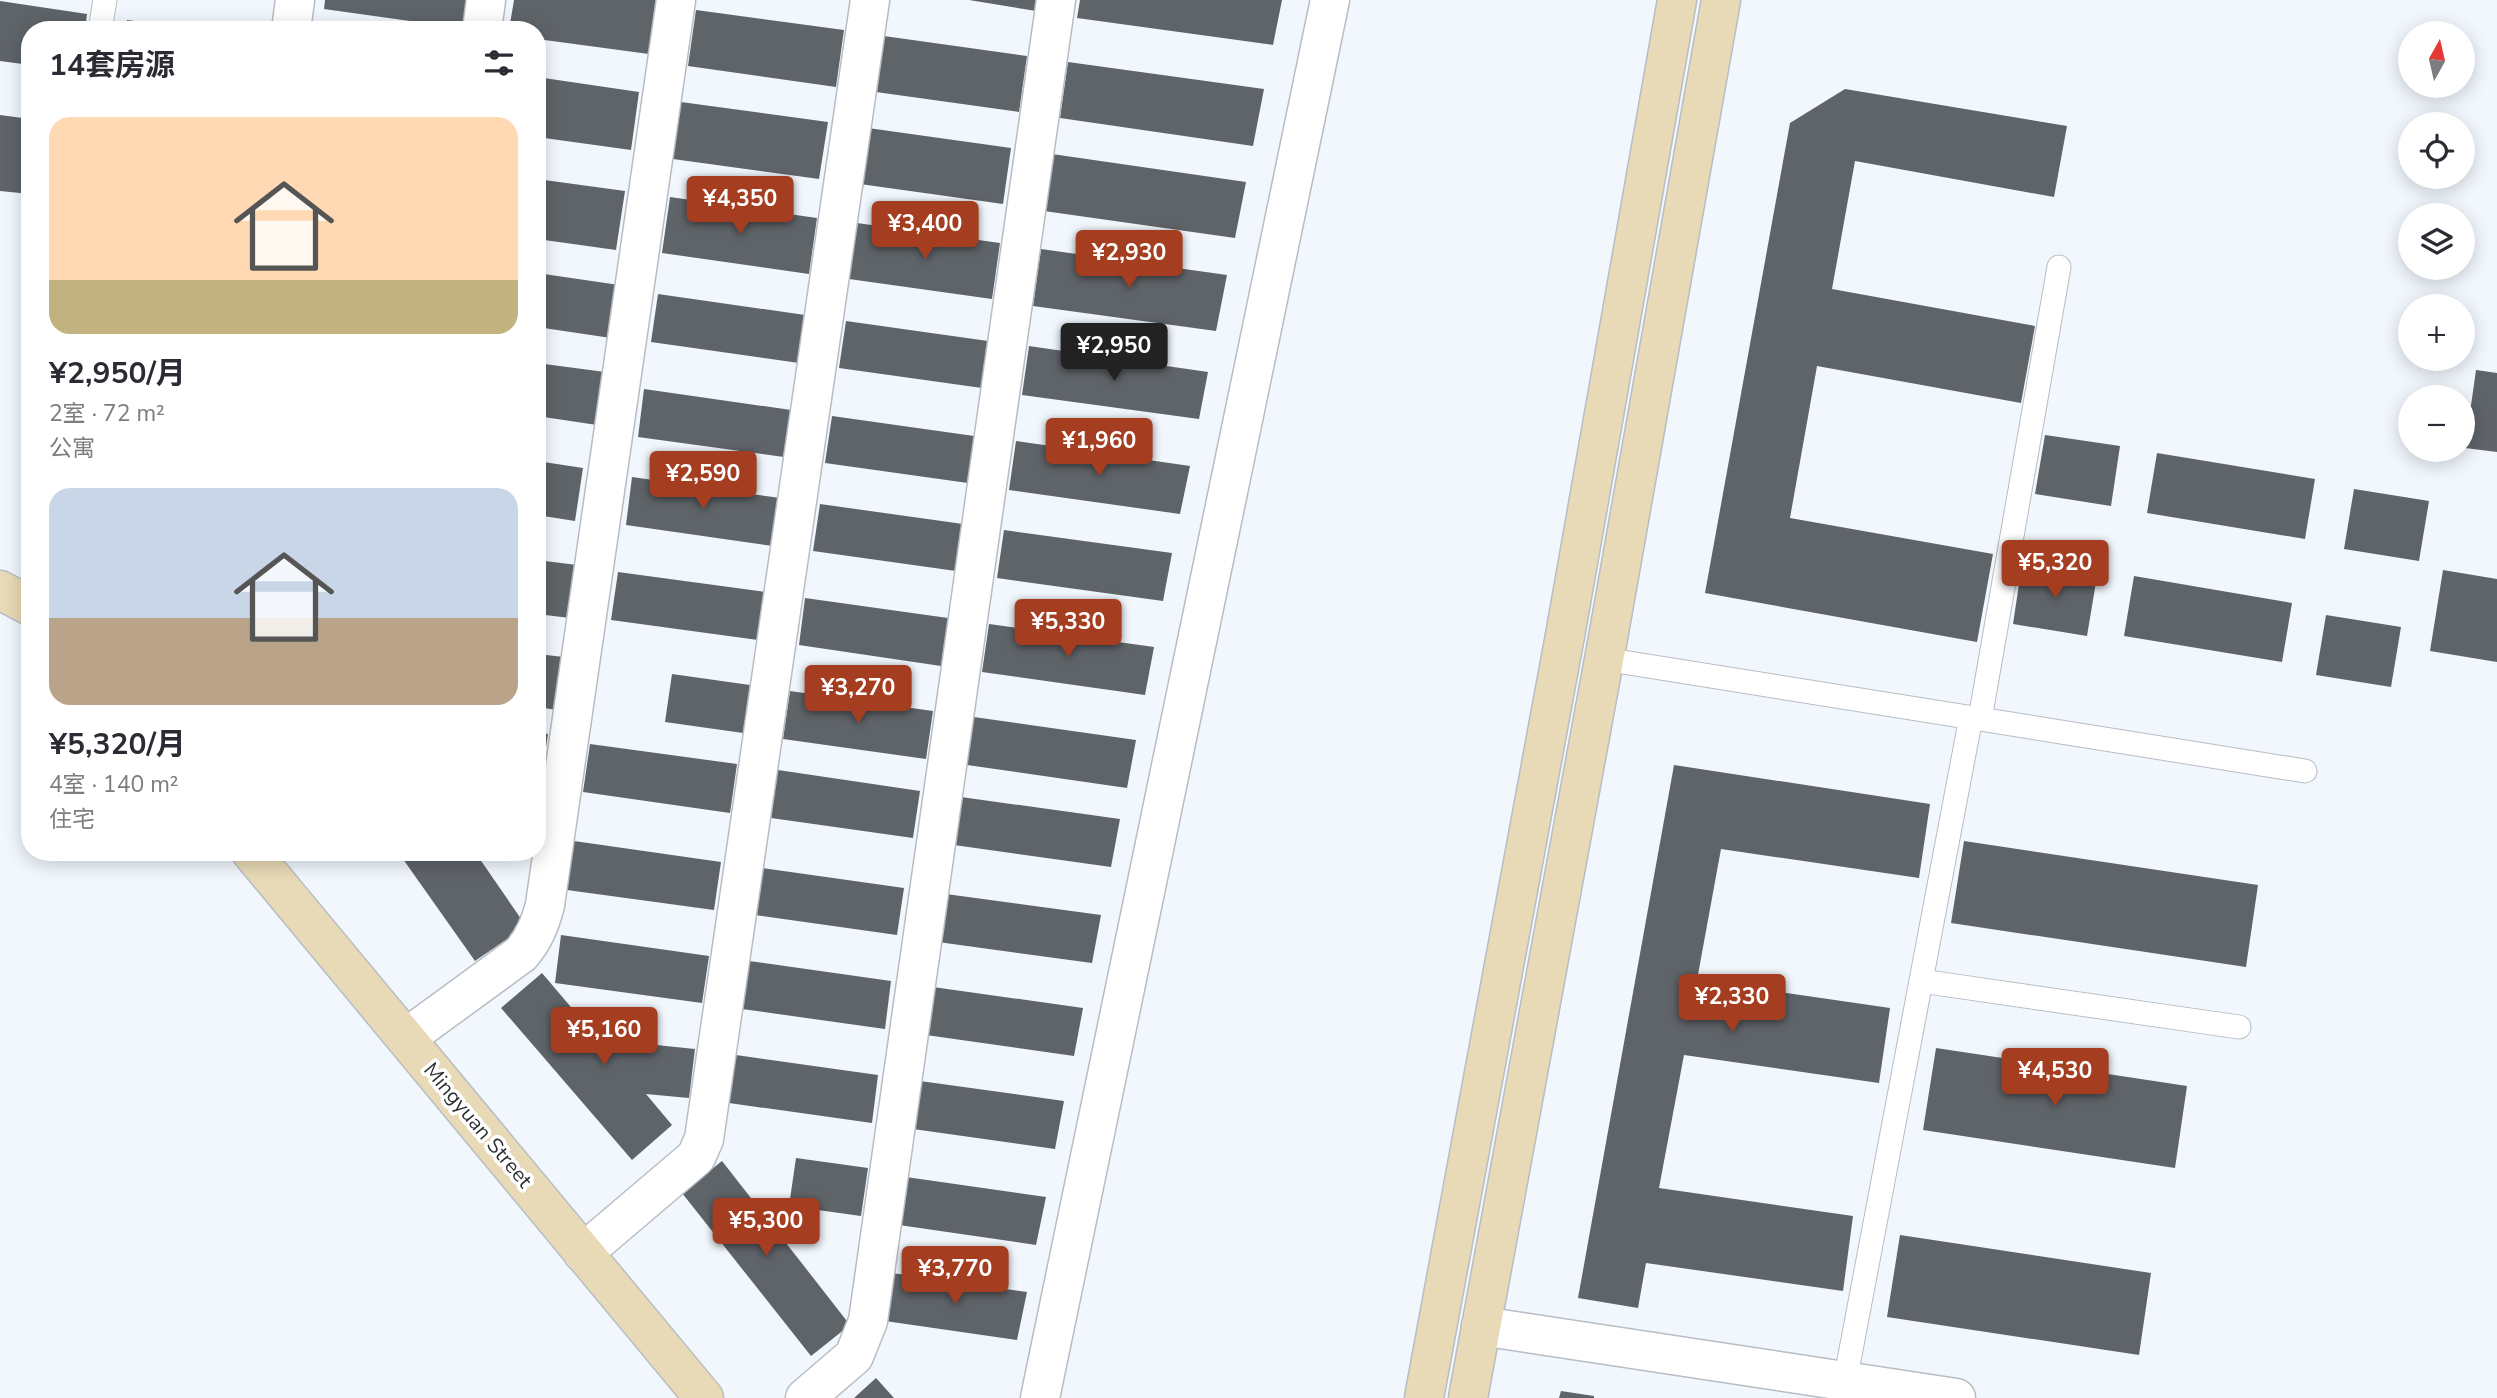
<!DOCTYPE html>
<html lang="zh">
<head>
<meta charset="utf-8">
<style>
  :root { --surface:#fff; --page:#f2f2f3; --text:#2b2b33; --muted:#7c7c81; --accent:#a53d20 }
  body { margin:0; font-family:"Nunito Sans","Noto Sans SC",sans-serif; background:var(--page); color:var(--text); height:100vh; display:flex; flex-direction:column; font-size:26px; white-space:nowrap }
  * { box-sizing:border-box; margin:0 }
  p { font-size:23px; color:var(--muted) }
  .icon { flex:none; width:38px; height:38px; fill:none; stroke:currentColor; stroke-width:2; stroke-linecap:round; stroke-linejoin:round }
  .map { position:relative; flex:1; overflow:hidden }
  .details { position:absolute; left:21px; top:21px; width:525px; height:840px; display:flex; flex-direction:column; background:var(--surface); border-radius:28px; box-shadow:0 4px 18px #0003 }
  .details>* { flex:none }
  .needle { width:46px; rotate:8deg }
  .buttons { position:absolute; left:2398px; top:21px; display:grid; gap:14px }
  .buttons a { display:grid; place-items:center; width:77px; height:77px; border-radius:50%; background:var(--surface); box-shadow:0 4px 18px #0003; font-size:35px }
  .price { position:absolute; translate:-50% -60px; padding:0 16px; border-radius:7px; background:var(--accent); color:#fff; font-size:23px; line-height:46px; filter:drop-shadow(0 2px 4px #0008) }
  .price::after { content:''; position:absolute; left:50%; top:42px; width:21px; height:16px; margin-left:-10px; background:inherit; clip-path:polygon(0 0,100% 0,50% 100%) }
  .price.selected { background:#222; color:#fff }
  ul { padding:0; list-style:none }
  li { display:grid; align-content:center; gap:14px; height:371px; padding:0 28px }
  li span { display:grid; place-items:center; height:217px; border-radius:21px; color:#555 }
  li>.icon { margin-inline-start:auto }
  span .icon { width:126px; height:126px; fill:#fffc; stroke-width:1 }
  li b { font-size:30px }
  h2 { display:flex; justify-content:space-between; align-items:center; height:84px; padding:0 28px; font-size:30px }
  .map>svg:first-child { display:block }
  .building { fill:#5f6469 }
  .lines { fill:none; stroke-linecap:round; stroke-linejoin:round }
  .lane-casing { stroke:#b7bdc3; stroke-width:25 }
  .street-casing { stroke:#b7bdc3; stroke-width:41 }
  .secondary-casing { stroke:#b7bdc3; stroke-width:41 }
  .lane { stroke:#fff; stroke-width:23 }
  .street { stroke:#fff; stroke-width:38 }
  .secondary { stroke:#e8dab6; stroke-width:38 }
  .labels { text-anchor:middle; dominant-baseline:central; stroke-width:7; stroke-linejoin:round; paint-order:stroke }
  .street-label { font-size:21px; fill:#2e3133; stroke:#fff }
</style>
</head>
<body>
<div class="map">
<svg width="2497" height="1398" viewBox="0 0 2497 1398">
  <rect width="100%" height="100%" fill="#f1f7fd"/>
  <path class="building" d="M 325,0 L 471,0 L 467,29 L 324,9 Z
    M 514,0 L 657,0 L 649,54 L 537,39 L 537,30 L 509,30 Z
    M 969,0 L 1038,0 L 1036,11 Z
    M 1080,0 L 1282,0 L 1273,45 L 1077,18 Z
    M 0,1 L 87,14 L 85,30 L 30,30 L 30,65 L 0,61 Z
    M 696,10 L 844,30 L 836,87 L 688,66 Z
    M 127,20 L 188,28 L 188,30 L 126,30 Z
    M 884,36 L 1027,56 L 1019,112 L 876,92 Z
    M 1068,62 L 1264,89 L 1253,146 L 1060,118 Z
    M 537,77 L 639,92 L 631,150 L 537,137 Z
    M 1845,89 L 2067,126 L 2054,197 L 1855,161 L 1832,289 L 2035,326 L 2021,403 L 1817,366 L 1790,518 L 1993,554 L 1977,642 L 1705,593 L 1790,123 Z
    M 681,102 L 828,122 L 819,179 L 673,159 Z
    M 0,115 L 30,119 L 30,194 L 0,191 Z
    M 868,128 L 1011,148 L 1003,204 L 860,184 Z
    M 1052,154 L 1246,182 L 1235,238 L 1044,211 Z
    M 537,179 L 625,191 L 616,250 L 537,239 Z
    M 670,197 L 817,218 L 809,274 L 662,253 Z
    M 857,223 L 1000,243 L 992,299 L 849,279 Z
    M 1041,249 L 1227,275 L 1216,331 L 1033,306 Z
    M 537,273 L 619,285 L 611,338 L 537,327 Z
    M 658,294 L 805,315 L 799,363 L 651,342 Z
    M 846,321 L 988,341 L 982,388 L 839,368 Z
    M 1029,346 L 1208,372 L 1199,419 L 1022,395 Z
    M 537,363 L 605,372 L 597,425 L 537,416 Z
    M 2476,370 L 2497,373 L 2497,452 L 2465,448 Z
    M 644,389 L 791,410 L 784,457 L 638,437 Z
    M 832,416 L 974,436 L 968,483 L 825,463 Z
    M 2045,435 L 2120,446 L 2111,506 L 2035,494 Z
    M 1016,441 L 1190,466 L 1180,514 L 1009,490 Z
    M 2157,453 L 2315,479 L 2305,539 L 2147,513 Z
    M 537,461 L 583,468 L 575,521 L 537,515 Z
    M 632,477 L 780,498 L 773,546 L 626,525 Z
    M 2354,489 L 2429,501 L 2419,561 L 2344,549 Z
    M 820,504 L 963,524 L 956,571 L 813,551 Z
    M 1004,530 L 1172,553 L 1163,601 L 997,578 Z
    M 537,560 L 577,565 L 570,618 L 537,614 Z
    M 2022,564 L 2097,576 L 2087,636 L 2013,624 Z
    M 2443,570 L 2497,579 L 2497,662 L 2430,651 Z
    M 618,572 L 765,592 L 758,640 L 611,620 Z
    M 2134,576 L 2292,603 L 2282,662 L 2124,636 Z
    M 805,598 L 948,618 L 941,666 L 799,645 Z
    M 2326,615 L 2401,627 L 2391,687 L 2316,675 Z
    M 989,624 L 1154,647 L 1145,695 L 982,672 Z
    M 537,654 L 564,657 L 557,710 L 537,707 Z
    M 672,674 L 750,685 L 743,733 L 665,722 Z
    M 790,691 L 933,711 L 926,759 L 783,739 Z
    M 974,717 L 1136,740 L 1127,788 L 967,765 Z
    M 537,732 L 548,734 L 540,787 L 537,786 Z
    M 590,744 L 737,764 L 730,813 L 583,792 Z
    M 1674,765 L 1930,804 L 1919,878 L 1721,849 L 1697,980 L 1890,1008 L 1879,1083 L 1684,1055 L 1659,1188 L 1853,1216 L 1843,1291 L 1646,1263 L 1638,1308 L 1578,1298 Z
    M 778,770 L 920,791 L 913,838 L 771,818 Z
    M 961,797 L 1120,819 L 1111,867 L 954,845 Z
    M 574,841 L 721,862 L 714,910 L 567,890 Z
    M 1964,841 L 2258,885 L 2246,967 L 1951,923 Z
    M 398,852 L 475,852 L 526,926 L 475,961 Z
    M 762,868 L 904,888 L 897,935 L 755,915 Z
    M 946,894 L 1101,915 L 1092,963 L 938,942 Z
    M 561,935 L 709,956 L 702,1003 L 555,983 Z
    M 749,961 L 891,981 L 885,1029 L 742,1009 Z
    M 542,973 L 598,1039 L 695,1049 L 689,1098 L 646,1094 L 672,1125 L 632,1160 L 501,1008 Z
    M 933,987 L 1083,1008 L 1074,1056 L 926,1035 Z
    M 1936,1048 L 2187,1086 L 2175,1168 L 1923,1130 Z
    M 736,1055 L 878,1075 L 872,1123 L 729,1103 Z
    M 920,1081 L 1064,1101 L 1055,1149 L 913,1129 Z
    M 796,1158 L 868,1168 L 861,1216 L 789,1206 Z
    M 722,1161 L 850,1325 L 811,1356 L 682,1193 Z
    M 906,1177 L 1046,1197 L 1036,1245 L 899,1225 Z
    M 1900,1235 L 2151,1273 L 2139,1355 L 1887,1317 Z
    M 892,1273 L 1027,1292 L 1017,1340 L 885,1321 Z
    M 876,1378 L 894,1398 L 854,1398 Z
    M 1561,1391 L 1594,1396 L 1594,1398 L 1559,1398 Z"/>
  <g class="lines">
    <g class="lane-casing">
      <path id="lane" d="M 100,30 L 105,0
        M 1604,659 L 2305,771
        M 1980,719 L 2059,267
        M 1921,981 L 2239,1027
        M 1843,1392 L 1971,717"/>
    </g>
    <g class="street-casing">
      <path id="street" d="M 291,30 L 295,0
        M 482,30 L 486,0
        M 406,1038 L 521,954 C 534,939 540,924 545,905 L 676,0
        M 583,1253 L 696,1157 L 704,1139 L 870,0
        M 1481,1326 L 1956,1398
        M 805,1398 L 854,1356 L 868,1321 L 1056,0
        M 1040,1398 L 1330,0"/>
    </g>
    <g class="secondary-casing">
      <path id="secondary" d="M 0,590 L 30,606
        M 251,852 L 704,1398
        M 1424,1398 L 1566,630 L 1677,0
        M 1468,1398 L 1608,638 L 1721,0"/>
    </g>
    <use href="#lane" class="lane"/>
    <use href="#street" class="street"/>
    <use href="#secondary" class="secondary"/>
  </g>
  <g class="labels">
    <g class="street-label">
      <text transform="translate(478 1125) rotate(50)">Mingyuan Street</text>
    </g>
  </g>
</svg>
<div class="buttons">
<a><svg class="needle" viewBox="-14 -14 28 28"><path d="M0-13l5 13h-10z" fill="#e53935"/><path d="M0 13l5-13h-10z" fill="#7c7c81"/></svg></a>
<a><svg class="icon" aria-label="locate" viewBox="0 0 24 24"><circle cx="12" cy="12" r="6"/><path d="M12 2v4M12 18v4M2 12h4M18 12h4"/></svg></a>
<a><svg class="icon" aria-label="layers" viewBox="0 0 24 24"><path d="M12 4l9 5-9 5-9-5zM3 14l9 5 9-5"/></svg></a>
<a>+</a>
<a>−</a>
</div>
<b class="price" style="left:740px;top:236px">¥4,350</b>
<b class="price" style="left:925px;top:261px">¥3,400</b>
<b class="price" style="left:1129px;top:290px">¥2,930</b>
<b class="price selected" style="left:1114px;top:383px">¥2,950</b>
<b class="price" style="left:1099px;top:478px">¥1,960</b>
<b class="price" style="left:703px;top:511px">¥2,590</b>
<b class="price" style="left:2055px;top:600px">¥5,320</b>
<b class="price" style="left:1068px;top:659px">¥5,330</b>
<b class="price" style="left:858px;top:725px">¥3,270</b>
<b class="price" style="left:1732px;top:1034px">¥2,330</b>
<b class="price" style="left:604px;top:1067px">¥5,160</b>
<b class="price" style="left:2055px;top:1108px">¥4,530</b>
<b class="price" style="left:766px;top:1258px">¥5,300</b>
<b class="price" style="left:955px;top:1306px">¥3,770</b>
<section class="details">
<h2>14套房源<svg class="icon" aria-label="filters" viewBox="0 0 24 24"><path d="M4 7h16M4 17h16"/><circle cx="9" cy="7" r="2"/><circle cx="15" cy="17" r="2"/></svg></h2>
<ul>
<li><span style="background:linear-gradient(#ffd9b3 75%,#c2b280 0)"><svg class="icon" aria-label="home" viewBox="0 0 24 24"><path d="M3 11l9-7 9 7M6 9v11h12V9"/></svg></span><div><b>¥2,950/月</b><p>2室 · 72 m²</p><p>公寓</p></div></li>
<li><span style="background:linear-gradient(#c9d6e8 60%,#b9a48a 0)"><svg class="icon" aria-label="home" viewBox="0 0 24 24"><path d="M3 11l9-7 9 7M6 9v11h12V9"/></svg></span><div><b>¥5,320/月</b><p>4室 · 140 m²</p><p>住宅</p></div></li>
</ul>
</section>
</div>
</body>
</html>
